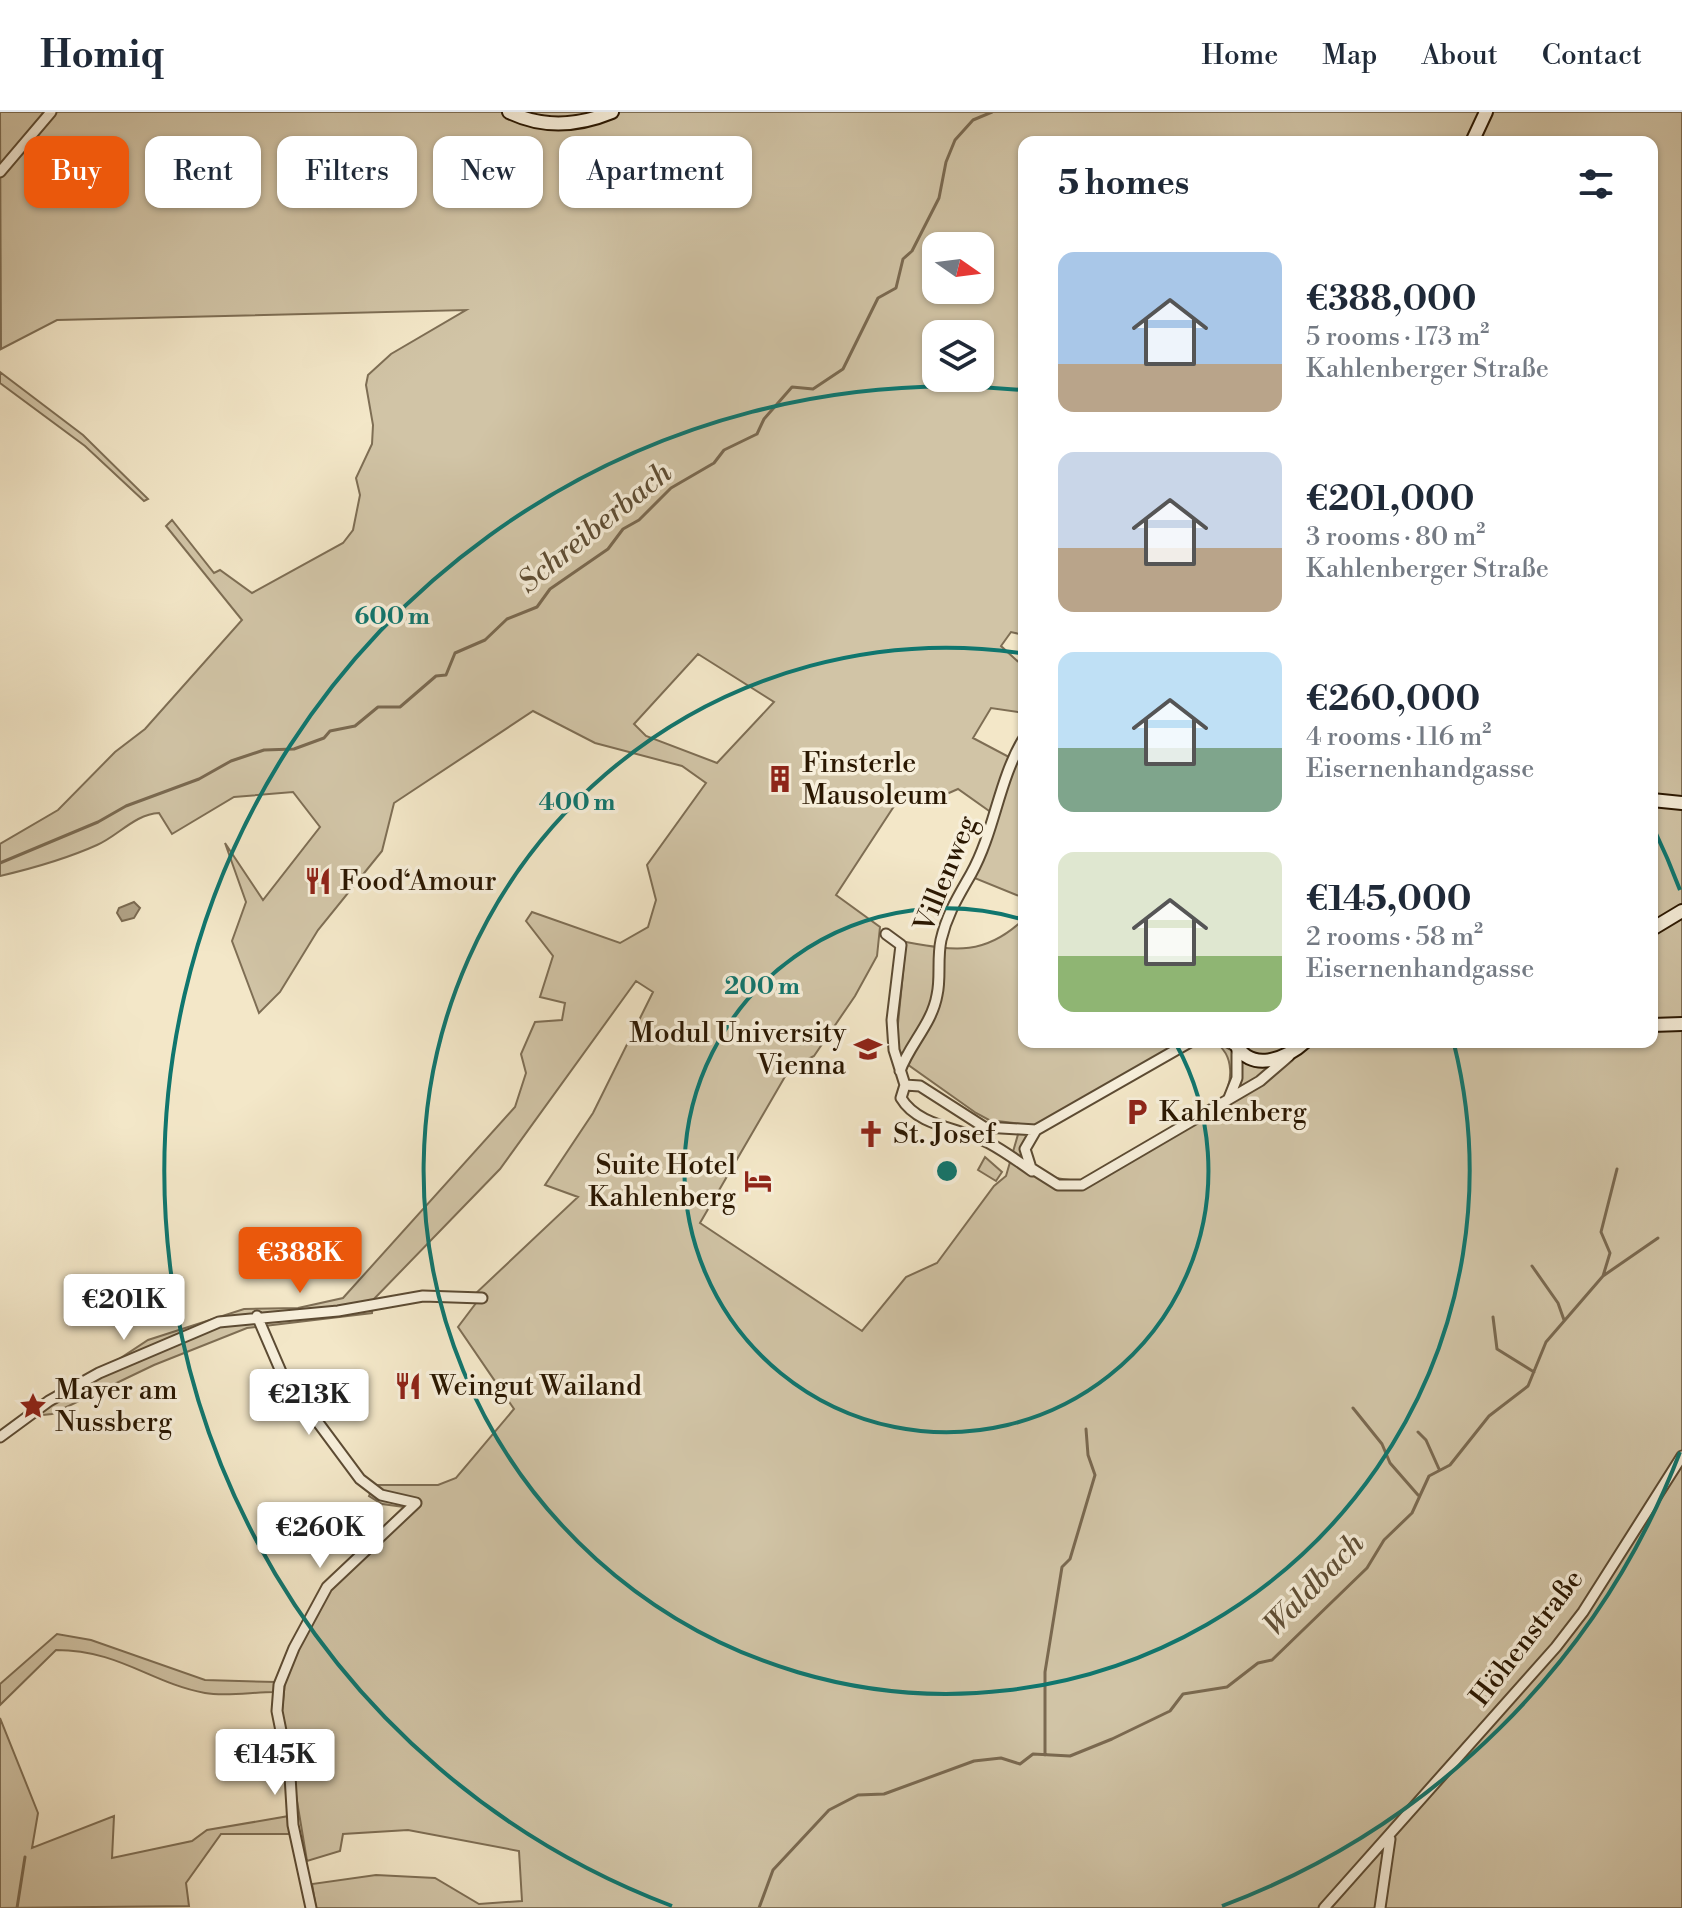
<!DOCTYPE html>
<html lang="en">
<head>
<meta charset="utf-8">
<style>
  :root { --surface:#fff; --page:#f6f6f7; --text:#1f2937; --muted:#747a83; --line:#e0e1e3; --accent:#ea580c }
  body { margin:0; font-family:"Libre Bodoni",serif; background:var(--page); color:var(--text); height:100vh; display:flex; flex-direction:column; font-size:30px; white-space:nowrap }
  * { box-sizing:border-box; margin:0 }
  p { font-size:26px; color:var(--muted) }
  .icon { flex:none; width:44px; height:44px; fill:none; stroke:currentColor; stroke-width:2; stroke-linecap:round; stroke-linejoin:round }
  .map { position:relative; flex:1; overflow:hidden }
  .sheet { position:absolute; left:1018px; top:24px; width:640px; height:912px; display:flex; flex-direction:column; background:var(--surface); border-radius:16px; box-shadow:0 2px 6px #0004 }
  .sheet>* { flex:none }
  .banner { position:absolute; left:24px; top:24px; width:760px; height:72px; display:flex; gap:16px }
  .needle { width:52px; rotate:104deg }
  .controls { position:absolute; left:922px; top:120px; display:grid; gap:16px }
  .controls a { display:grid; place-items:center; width:72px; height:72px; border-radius:16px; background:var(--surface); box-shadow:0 2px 6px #0004; font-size:40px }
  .price { position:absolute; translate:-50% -68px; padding:0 18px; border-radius:8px; background:#fff; color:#222; font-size:26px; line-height:52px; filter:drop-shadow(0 2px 4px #0008) }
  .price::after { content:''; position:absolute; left:50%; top:48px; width:24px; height:18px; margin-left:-12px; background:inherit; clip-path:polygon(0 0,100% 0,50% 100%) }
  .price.selected { background:var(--accent); color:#fff }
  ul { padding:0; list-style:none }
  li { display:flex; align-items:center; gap:24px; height:200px; padding:0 40px }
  li span { display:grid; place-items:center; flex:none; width:224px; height:160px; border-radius:16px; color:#555 }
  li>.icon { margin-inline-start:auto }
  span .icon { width:96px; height:96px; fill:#fffc; stroke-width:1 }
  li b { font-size:34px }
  h2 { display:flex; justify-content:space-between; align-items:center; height:96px; padding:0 40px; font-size:34px }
  .pill { padding:0 28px; border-radius:16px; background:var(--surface); box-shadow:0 2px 6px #0004; font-size:28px; line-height:72px }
  .pill.selected { background:var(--accent); color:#fff }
  header { display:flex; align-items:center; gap:48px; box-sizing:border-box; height:112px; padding:0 40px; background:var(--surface); border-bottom:2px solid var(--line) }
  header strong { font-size:38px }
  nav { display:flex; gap:44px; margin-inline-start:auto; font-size:28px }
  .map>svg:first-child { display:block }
  .green { fill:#d1c4a6; stroke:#7e6e54; stroke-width:2; fill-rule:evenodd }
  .water { fill:#afa084; stroke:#7a6950; stroke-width:2 }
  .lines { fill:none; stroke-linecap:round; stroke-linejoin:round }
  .stream { stroke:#7a6950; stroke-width:3 }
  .street-casing { stroke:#5c4b33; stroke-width:13 }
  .secondary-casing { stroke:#2a1701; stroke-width:16 }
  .street { stroke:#f7efdb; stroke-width:9 }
  .secondary { stroke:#f7efdb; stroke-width:12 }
  .ring { fill:none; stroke:#0f766e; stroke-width:4 }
  .labels { text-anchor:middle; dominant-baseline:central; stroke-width:7; stroke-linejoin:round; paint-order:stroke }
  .poi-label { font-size:28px; fill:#2a1701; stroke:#f7efdb; text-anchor:start }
  .street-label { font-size:28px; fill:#2a1701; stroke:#f7efdb }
  .water-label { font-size:30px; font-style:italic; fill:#5f4e35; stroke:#f7efdb }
  .centre { fill:#0f766e; stroke:#f7efdb; stroke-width:4 }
  .ring-label { font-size:24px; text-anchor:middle; font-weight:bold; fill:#0f766e; stroke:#f7efdb; stroke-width:7; stroke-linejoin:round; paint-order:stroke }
</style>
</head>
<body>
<header>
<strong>Homiq</strong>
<nav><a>Home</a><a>Map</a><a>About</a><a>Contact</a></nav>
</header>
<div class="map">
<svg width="1682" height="1796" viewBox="0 0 1682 1796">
  <rect width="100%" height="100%" fill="#f3e7c8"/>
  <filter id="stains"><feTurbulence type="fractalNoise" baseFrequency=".0025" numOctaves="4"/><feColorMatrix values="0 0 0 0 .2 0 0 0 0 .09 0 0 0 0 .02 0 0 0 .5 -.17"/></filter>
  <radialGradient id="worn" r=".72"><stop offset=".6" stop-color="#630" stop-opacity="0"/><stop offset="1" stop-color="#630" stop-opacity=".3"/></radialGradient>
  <path class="green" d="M 0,0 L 1682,0 L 1682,1796 L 316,1796 L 312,1772 L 376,1763 L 435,1766 L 479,1792 L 522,1789 L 519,1739 L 408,1718 L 343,1722 L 340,1739 L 307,1749 L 282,1599 L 285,1570 L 276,1570 L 274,1580 C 252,1580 226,1585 205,1581 C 151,1571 119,1538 56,1538 L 0,1593 L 0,1572 L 57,1522 L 91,1528 L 205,1568 L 276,1570 L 331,1466 L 404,1395 L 382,1392 L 369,1384 L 374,1373 L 438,1373 L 456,1366 L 514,1297 L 458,1215 L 476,1191 L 474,1183 L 578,1085 L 545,1073 L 593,1001 L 653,880 L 636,869 L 500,1057 L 373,1188 L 372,1201 L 247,1216 L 154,1253 L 52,1302 L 33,1304 L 148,1228 L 244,1197 L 298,1196 L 343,1186 L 515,995 L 526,961 L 521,942 L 535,910 L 562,908 L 565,891 L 540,885 L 553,844 L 526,809 L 532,800 L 620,831 L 648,815 L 656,788 L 647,753 L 706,671 L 682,654 L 595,631 L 533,599 L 394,691 L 382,739 L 318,818 L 280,880 L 259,901 L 232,829 L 246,790 L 225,731 L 263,788 L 320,715 L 293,680 L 234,685 L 172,722 L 159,701 C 135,702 118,724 97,733 C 66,747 34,756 0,764 L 0,732 L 58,698 L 115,640 L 145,617 L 242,508 L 166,414 L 172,408 L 214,461 L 220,458 L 252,481 L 343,431 L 353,418 L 360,383 L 356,366 L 372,332 L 373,313 L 366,273 L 368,263 L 391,242 L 466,198 L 57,208 L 1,237 ZM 1024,30 L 1652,30 L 1652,930 L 1214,930 C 1235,942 1234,972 1220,990 L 1086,1068 C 1062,1069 1039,1067 1029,1042 L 1035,1024 L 1200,930 L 1024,930 L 1024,807 C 985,844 956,839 906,830 L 896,932 L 907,952 L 976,1001 L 989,1008 L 1021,1012 L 1006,1064 L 994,1074 L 937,1151 L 906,1165 L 862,1219 L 700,1111 L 790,956 L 814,944 L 855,884 L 877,844 L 880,815 L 836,783 L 902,682 L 924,692 L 958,677 L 992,701 L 994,686 L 1009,645 L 973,626 L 991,596 L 1024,601 L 1024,555 L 1001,534 L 1011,520 L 1024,523 ZM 936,134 L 980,134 L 980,178 L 936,178 ZM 936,222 L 980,222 L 980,266 L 936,266 ZM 698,542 L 774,590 L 717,651 L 646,624 L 634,612 Z
    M 0,260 L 83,323 L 148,387 L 144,389 L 85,334 L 0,271 Z
    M 1024,635 L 1024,786 L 972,765 L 1011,654 Z
    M 985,1045 L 1002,1060 L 996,1069 L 978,1058 Z
    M 0,1606 L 38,1701 L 32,1736 L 114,1704 L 112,1746 L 192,1729 L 207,1718 L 289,1704 L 293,1722 L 221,1722 L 186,1771 L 189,1794 L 0,1796 Z"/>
  <path class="water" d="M 134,790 L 140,796 L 134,806 L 122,809 L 117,801 L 119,796 Z"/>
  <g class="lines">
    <path class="stream" d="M 0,751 L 98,710 L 126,694 L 199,667 L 231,649 L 264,638 L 294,637 L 324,626 L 330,619 L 355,614 L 378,595 L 400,595 L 436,564 L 446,563 L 455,541 L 485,528 L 507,507 L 537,495 L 550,477 L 608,437 L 623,417 L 639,408 L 671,376 L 714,351 L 724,338 L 757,322 L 764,307 L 792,275 L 813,277 L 843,257 L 878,186 L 896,176 L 903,147 L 912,139 L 939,86 L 946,50 L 955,28 L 973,8 L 992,0
      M 1532,1154 L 1558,1191 L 1564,1208
      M 1603,1164 L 1658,1126
      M 1493,1205 L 1497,1237 L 1534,1260
      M 1353,1296 L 1382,1332 L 1390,1351 L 1418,1383
      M 1418,1320 L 1426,1328 L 1439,1357
      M 1045,1643 L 1045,1560 L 1062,1455 L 1070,1447 L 1095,1363 L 1088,1343 L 1086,1317
      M 17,1796 L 25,1745
      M 759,1796 L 773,1758 L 829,1698 L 858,1683 L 884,1682 L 974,1649 L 1001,1646 L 1020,1652 L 1033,1642 L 1070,1644 L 1112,1627 L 1170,1599 L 1183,1582 L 1227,1575 L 1258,1551 L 1272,1548 L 1367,1456 L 1384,1428 L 1412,1401 L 1429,1364 L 1450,1353 L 1489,1304 L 1528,1274 L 1546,1230 L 1603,1164 L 1610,1141 L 1601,1120 L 1617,1057"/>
    <g class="street-casing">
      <path id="street" d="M 0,60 L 51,0
        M 886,822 L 901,833 L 892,908 L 894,938 L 905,973
        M 1190,930 L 1036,1018 L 1025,1037 L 1031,1056 L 1058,1073 L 1082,1073 L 1260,969 L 1289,944
        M 1228,930 L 1237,935 L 1237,966 L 1229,986
        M 900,959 C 909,933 932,912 937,883 C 941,866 937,847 941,828 C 947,802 958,785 971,762 C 995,719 998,669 1024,626
        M 905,973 L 901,986 C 918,1015 962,1016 989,1031 C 1004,1039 1018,1049 1032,1059
        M 905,973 L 920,974 L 984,1015 L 1036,1018
        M 257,1204 L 282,1262 L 360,1367 L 381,1383 L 416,1391
        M 0,1325 L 49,1289 L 99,1261 L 219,1210 L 338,1199 L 423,1184 L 482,1186
        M 311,1796 L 293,1713 L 290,1664 L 277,1599 L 279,1573 L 294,1536 L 327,1475 L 416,1391
        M 1324,1796 L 1556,1535 L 1583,1500 L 1682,1344
        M 1380,1796 L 1390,1727"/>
    </g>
    <g class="secondary-casing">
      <path id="secondary" d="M 509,0 C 542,16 578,14 612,0
        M 1472,30 L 1486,0
        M 1652,688 L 1682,691
        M 1652,817 L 1682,799
        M 1652,913 L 1682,912
        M 1235,930 C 1249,962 1287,947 1305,930"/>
    </g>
    <use href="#street" class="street"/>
    <use href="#secondary" class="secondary"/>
  </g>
  <g class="ring">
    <path d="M1176 932A262 262 0 1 1 1024 808"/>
    <path d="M1454 932A523 523 0 1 1 1020 541"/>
    <path d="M1680 1340A785 785 0 0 1 1222 1794M672 1794A785 785 0 0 1 1022 278M1653 715A785 785 0 0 1 1680 778"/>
  </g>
  <defs>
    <g id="building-bare" transform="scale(2.16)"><path d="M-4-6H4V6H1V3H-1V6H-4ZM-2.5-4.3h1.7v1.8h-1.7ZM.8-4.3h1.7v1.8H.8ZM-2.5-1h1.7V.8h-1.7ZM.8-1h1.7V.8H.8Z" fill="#8f2418" stroke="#f7efdb" stroke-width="2.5" paint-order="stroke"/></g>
    <g id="restaurant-bare" transform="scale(2.16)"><path d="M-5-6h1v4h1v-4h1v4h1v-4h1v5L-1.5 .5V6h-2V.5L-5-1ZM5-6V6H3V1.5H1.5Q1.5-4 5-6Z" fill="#8f2418" stroke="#f7efdb" stroke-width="2.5" paint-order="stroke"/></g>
    <g id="university-bare" transform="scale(2.16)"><path d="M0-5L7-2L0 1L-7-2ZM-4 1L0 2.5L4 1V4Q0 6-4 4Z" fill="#8f2418" stroke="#f7efdb" stroke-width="2.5" paint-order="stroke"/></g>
    <g id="parking-bare" transform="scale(2.16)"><path d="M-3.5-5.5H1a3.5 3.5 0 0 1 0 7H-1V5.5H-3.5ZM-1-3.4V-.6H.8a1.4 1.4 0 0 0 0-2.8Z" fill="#8f2418" stroke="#f7efdb" stroke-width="2.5" paint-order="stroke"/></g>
    <g id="church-bare" transform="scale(2.16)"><path d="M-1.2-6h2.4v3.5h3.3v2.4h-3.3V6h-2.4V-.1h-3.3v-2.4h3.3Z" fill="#8f2418" stroke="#f7efdb" stroke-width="2.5" paint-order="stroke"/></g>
    <g id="hotel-bare" transform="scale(2.16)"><path d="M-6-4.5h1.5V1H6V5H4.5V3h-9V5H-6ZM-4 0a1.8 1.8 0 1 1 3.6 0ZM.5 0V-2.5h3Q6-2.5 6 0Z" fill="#8f2418" stroke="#f7efdb" stroke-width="2.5" paint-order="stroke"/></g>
    <g id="sight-bare" transform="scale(2.16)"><path d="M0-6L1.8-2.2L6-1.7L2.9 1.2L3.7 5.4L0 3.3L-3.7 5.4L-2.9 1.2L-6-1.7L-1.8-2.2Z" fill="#8f2418" stroke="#f7efdb" stroke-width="2.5" paint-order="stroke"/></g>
  </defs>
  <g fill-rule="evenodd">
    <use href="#building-bare" x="780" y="667"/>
    <use href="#restaurant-bare" x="318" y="769"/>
    <use href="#university-bare" x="868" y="937"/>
    <use href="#parking-bare" x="1137" y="1000"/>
    <use href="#church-bare" x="871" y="1022"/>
    <use href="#hotel-bare" x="758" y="1069"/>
    <use href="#restaurant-bare" x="408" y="1274"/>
    <use href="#sight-bare" x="33" y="1294"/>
  </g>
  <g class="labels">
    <g class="poi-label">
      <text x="802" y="651">Finsterle<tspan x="802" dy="32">Mausoleum</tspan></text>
      <text x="340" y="769">Food‘Amour</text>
      <text x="846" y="921" text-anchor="end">Modul University<tspan x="846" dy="32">Vienna</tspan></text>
      <text x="1159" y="1000">Kahlenberg</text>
      <text x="893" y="1022">St. Josef</text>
      <text x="736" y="1053" text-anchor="end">Suite Hotel<tspan x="736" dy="32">Kahlenberg</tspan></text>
      <text x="430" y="1274">Weingut Wailand</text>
      <text x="55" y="1278">Mayer am<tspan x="55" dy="32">Nussberg</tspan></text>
    </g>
    <g class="street-label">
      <text transform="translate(946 762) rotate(-68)">Villenweg</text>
      <text transform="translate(1527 1526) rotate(-52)">Höhenstraße</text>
    </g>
    <g class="water-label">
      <text transform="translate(595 416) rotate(-39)">Schreiberbach</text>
      <text transform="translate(1314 1473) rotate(-46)">Waldbach</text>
    </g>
  </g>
  <circle cx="947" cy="1059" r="12" class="centre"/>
  <g class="ring-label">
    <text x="392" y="512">600 m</text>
    <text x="577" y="698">400 m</text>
    <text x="762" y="882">200 m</text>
  </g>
  <rect width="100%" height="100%" filter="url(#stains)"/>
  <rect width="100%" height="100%" fill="url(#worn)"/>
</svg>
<div class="controls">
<a><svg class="needle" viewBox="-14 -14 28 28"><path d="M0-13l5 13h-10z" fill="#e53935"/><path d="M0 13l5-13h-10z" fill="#747a83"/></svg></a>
<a><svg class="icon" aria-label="layers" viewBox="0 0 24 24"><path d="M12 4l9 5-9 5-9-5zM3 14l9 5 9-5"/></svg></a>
</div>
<b class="price selected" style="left:300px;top:1183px">€388K</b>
<b class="price" style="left:124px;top:1230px">€201K</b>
<b class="price" style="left:309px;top:1325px">€213K</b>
<b class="price" style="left:320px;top:1458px">€260K</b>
<b class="price" style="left:275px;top:1685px">€145K</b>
<div class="banner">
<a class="pill selected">Buy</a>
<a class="pill">Rent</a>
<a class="pill">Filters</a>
<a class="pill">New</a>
<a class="pill">Apartment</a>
</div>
<section class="sheet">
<h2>5 homes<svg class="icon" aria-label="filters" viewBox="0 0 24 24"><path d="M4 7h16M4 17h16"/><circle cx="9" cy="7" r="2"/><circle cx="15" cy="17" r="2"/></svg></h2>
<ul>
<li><span style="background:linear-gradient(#a9c7e8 70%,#b9a48a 0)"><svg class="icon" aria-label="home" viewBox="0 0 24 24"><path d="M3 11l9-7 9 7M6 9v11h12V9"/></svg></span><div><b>€388,000</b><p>5 rooms · 173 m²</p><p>Kahlenberger Straße</p></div></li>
<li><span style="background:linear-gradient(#c9d6e8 60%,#b9a48a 0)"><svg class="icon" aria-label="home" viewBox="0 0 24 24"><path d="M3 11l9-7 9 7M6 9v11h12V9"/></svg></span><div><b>€201,000</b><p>3 rooms · 80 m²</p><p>Kahlenberger Straße</p></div></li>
<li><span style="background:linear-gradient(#bfe0f5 60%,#7fa58c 0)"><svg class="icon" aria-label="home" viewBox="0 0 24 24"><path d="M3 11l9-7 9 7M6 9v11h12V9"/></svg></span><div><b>€260,000</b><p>4 rooms · 116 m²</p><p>Eisernenhandgasse</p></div></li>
<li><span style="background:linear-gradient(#dfe7d0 65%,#8fb573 0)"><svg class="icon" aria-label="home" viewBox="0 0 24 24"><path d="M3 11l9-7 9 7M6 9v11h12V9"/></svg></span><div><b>€145,000</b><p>2 rooms · 58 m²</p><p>Eisernenhandgasse</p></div></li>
</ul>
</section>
</div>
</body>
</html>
